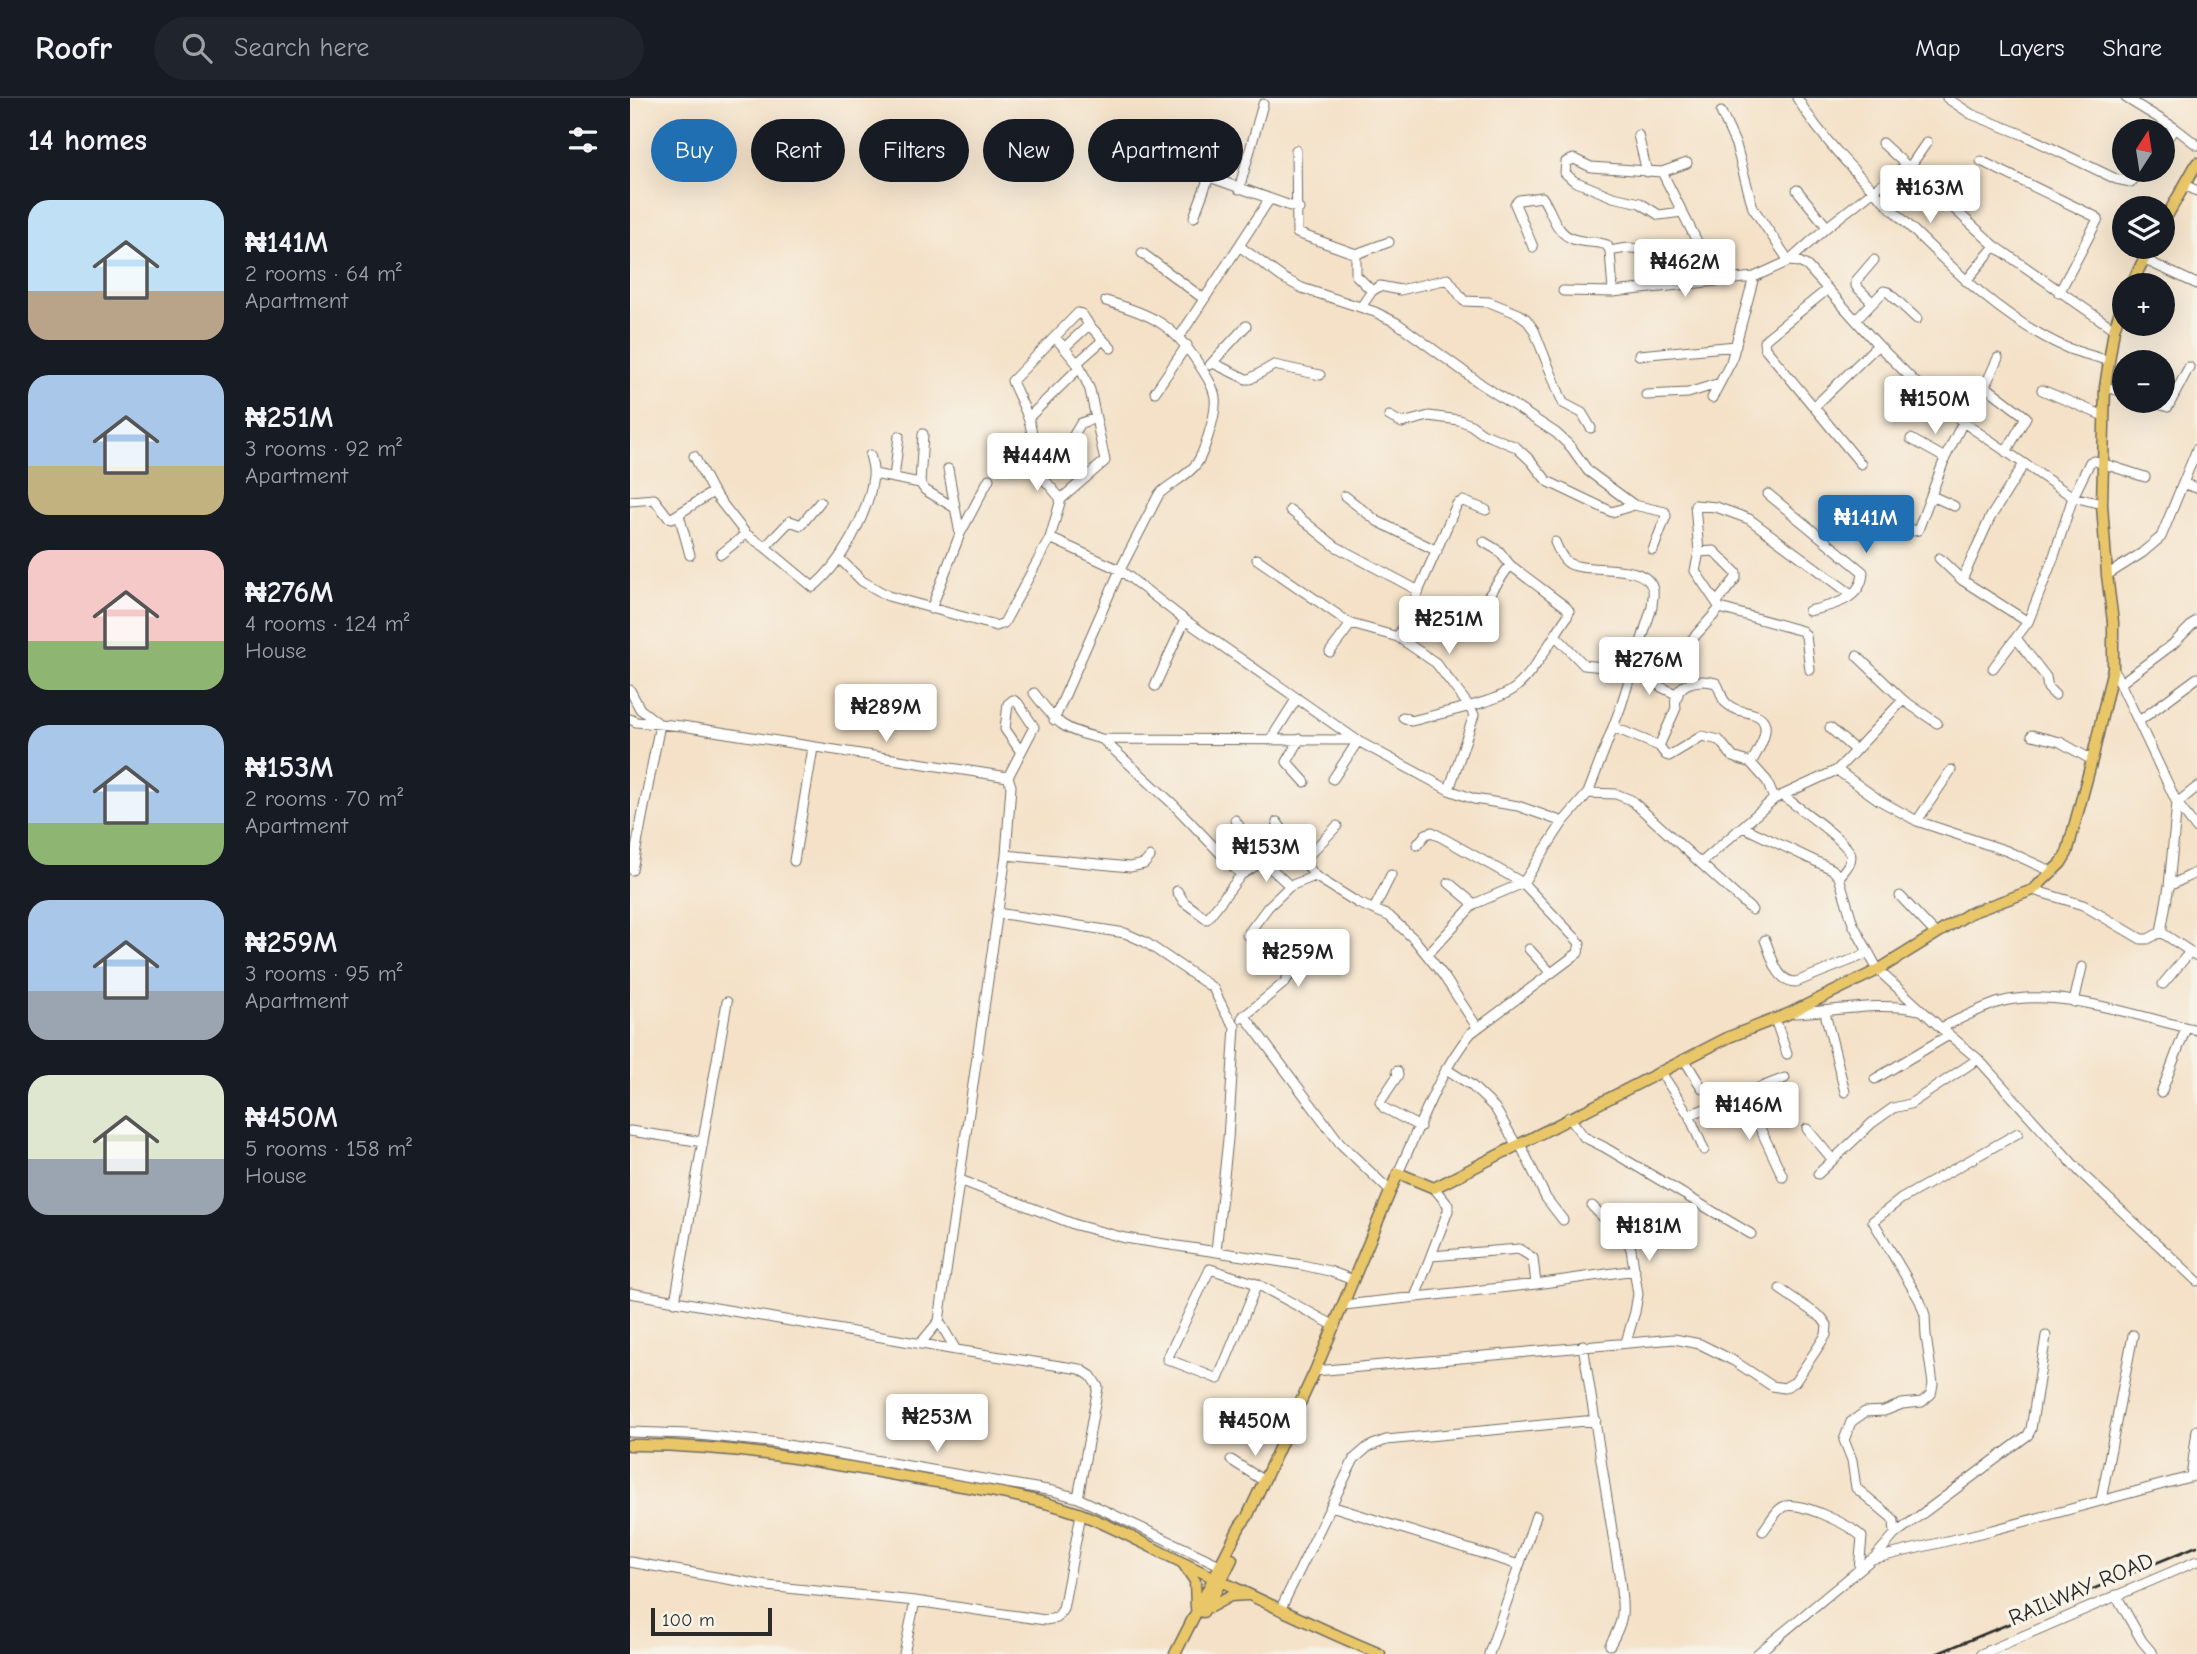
<!DOCTYPE html>
<html lang="en">
<head>
<meta charset="utf-8">
<style>
  :root { --surface:#171b24; --page:#20242c; --text:#f1f3f6; --muted:#9ea1a6; --line:#363941; --accent:#1f6fb2 }
  body { margin:0; font-family:"Comic Neue",sans-serif; background:var(--page); color:var(--text); height:100vh; display:flex; flex-direction:column; font-size:26px; white-space:nowrap }
  * { box-sizing:border-box; margin:0 }
  p { font-size:23px; color:var(--muted) }
  .icon { flex:none; width:38px; height:38px; fill:none; stroke:currentColor; stroke-width:2; stroke-linecap:round; stroke-linejoin:round }
  .map { position:relative; flex:1; overflow:hidden }
  .side { display:flex; flex-direction:column; background:var(--surface); width:630px }
  .side>* { flex:none }
  .hud { position:absolute; left:21px; top:21px; width:665px; height:63px; display:flex; gap:14px }
  .needle { width:46px; rotate:12deg }
  .fabs { position:absolute; left:1482px; top:21px; display:grid; gap:14px }
  .fabs a { display:grid; place-items:center; width:63px; height:63px; border-radius:50%; background:var(--surface); box-shadow:0 7px 28px #0002; font-size:35px }
  .scale { position:absolute; left:21px; bottom:18px; width:121px; box-sizing:border-box; padding-left:7px; border:4px solid #2b2b2b; border-top:0; font-size:19px; line-height:24px; white-space:nowrap; color:#2b2b2b; -webkit-text-stroke:5px #f7f3e8; paint-order:stroke }
  .price { position:absolute; translate:-50% -60px; padding:0 16px; border-radius:7px; background:#fff; color:#222; font-size:23px; line-height:46px; filter:drop-shadow(0 2px 4px #0008) }
  .price::after { content:''; position:absolute; left:50%; top:42px; width:21px; height:16px; margin-left:-10px; background:inherit; clip-path:polygon(0 0,100% 0,50% 100%) }
  .price.active { background:var(--accent); color:#fff }
  ul { padding:0; list-style:none }
  li { display:flex; align-items:center; gap:21px; height:175px; padding:0 28px }
  li span { display:grid; place-items:center; flex:none; width:196px; height:140px; border-radius:21px; color:#555 }
  li>.icon { margin-inline-start:auto }
  span .icon { width:84px; height:84px; fill:#fffc; stroke-width:1 }
  li b { font-size:30px }
  h2 { display:flex; justify-content:space-between; align-items:center; height:84px; padding:0 28px; font-size:30px }
  .pill { padding:0 24px; border-radius:32px; background:var(--surface); box-shadow:0 7px 28px #0002; font-size:24px; line-height:63px }
  .pill.active { background:var(--accent); color:#fff }
  header { display:flex; align-items:center; gap:42px; box-sizing:border-box; height:98px; padding:0 35px; background:var(--surface); border-bottom:2px solid var(--line) }
  header strong { font-size:33px }
  nav { display:flex; gap:38px; margin-inline-start:auto; font-size:24px }
  .search { width:490px; height:63px; background:var(--page); display:flex; align-items:center; gap:18px; box-sizing:border-box; padding:0 24px; border-radius:38px; color:var(--muted); font-size:26px }
  main { display:flex; flex:1; min-height:0 }
  .map>svg:first-child { display:block }
  .lines { fill:none; stroke-linecap:round; stroke-linejoin:round }
  .minor-casing { stroke:#716b62; stroke-width:11 }
  .major-casing { stroke:#716b62; stroke-width:13 }
  .minor { stroke:#fff; stroke-width:9 }
  .major { stroke:#e9c769; stroke-width:10 }
  .rail { stroke:#2b2b2b; stroke-width:2.5 }
  .labels { text-anchor:middle; dominant-baseline:central; stroke-width:7; stroke-linejoin:round; paint-order:stroke }
  .street-label { font-size:23px; fill:#2b2b2b; stroke:#f7f3e8 }
</style>
</head>
<body>
<header>
<strong>Roofr</strong>
<div class="search"><svg class="icon" aria-label="search" viewBox="0 0 24 24"><circle cx="10" cy="10" r="6"/><path d="M15 15l6 6"/></svg>Search here</div>
<nav><a>Map</a><a>Layers</a><a>Share</a></nav>
</header>
<main>
<section class="side">
<h2>14 homes<svg class="icon" aria-label="filters" viewBox="0 0 24 24"><path d="M4 7h16M4 17h16"/><circle cx="9" cy="7" r="2"/><circle cx="15" cy="17" r="2"/></svg></h2>
<ul>
<li><span style="background:linear-gradient(#bfe0f5 65%,#b9a48a 0)"><svg class="icon" aria-label="home" viewBox="0 0 24 24"><path d="M3 11l9-7 9 7M6 9v11h12V9"/></svg></span><div><b>₦141M</b><p>2 rooms · 64 m²</p><p>Apartment</p></div></li>
<li><span style="background:linear-gradient(#a9c7e8 65%,#c2b280 0)"><svg class="icon" aria-label="home" viewBox="0 0 24 24"><path d="M3 11l9-7 9 7M6 9v11h12V9"/></svg></span><div><b>₦251M</b><p>3 rooms · 92 m²</p><p>Apartment</p></div></li>
<li><span style="background:linear-gradient(#f6c9c9 65%,#8fb573 0)"><svg class="icon" aria-label="home" viewBox="0 0 24 24"><path d="M3 11l9-7 9 7M6 9v11h12V9"/></svg></span><div><b>₦276M</b><p>4 rooms · 124 m²</p><p>House</p></div></li>
<li><span style="background:linear-gradient(#a9c7e8 70%,#8fb573 0)"><svg class="icon" aria-label="home" viewBox="0 0 24 24"><path d="M3 11l9-7 9 7M6 9v11h12V9"/></svg></span><div><b>₦153M</b><p>2 rooms · 70 m²</p><p>Apartment</p></div></li>
<li><span style="background:linear-gradient(#a9c7e8 65%,#9aa5b1 0)"><svg class="icon" aria-label="home" viewBox="0 0 24 24"><path d="M3 11l9-7 9 7M6 9v11h12V9"/></svg></span><div><b>₦259M</b><p>3 rooms · 95 m²</p><p>Apartment</p></div></li>
<li><span style="background:linear-gradient(#dfe7d0 60%,#9aa5b1 0)"><svg class="icon" aria-label="home" viewBox="0 0 24 24"><path d="M3 11l9-7 9 7M6 9v11h12V9"/></svg></span><div><b>₦450M</b><p>5 rooms · 158 m²</p><p>House</p></div></li>
</ul>
</section>
<div class="map">
<svg width="1567" height="1556" viewBox="0 0 1567 1556">
  <rect width="100%" height="100%" fill="#f7f3e8"/>
  <filter id="ink" filterUnits="userSpaceOnUse"><feTurbulence type="fractalNoise" baseFrequency=".0143" numOctaves="2"/><feDisplacementMap in="SourceGraphic" scale="14" xChannelSelector="R" yChannelSelector="G"/><feConvolveMatrix kernelMatrix="1 2 1 2 8 2 1 2 1" color-interpolation-filters="sRGB"/></filter>
  <filter id="wash" filterUnits="userSpaceOnUse"><feTurbulence type="fractalNoise" baseFrequency=".00686" numOctaves="4" result="noise"/><feDisplacementMap in="SourceGraphic" scale="28" xChannelSelector="R" yChannelSelector="G"/><feGaussianBlur stdDeviation="1.57" result="paint"/><feColorMatrix in="noise" values="0 0 0 0 0 0 0 0 0 0 0 0 0 0 0 0 0 1.4 0 .05"/><feComposite in="paint" operator="in"/></filter>
  <g filter="url(#wash)">
    <rect width="100%" height="100%" fill="#f4e1c7"/>
  </g>
  <g filter="url(#ink)">
    <g class="lines">
      <g class="minor-casing">
        <path id="minor" d="M 1167,0 C 1193,43 1230,79 1265,114 C 1317,165 1369,220 1437,250 C 1450,255 1465,258 1478,263
          M 1317,0 L 1341,16 L 1394,37 L 1486,81 L 1501,84 L 1513,72
          M 1496,0 L 1545,30 L 1567,47
          M 1091,14 L 1106,47 L 1123,110 L 1159,163
          M 586,35 L 569,69 L 571,76 L 669,111
          M 1008,37 L 1017,74
          M 1252,45 L 1365,148 L 1484,231
          M 1533,46 L 1545,30
          M 666,52 L 667,135 L 726,156 L 759,144
          M 1351,63 L 1466,119 L 1468,121 L 1429,195
          M 1279,70 L 1297,44
          M 1032,74 L 1087,183
          M 1555,87 L 1567,93
          M 609,91 L 633,6
          M 1167,92 L 1197,129
          M 1052,114 L 1029,117 L 1010,105 L 983,99 L 944,83 L 935,75 L 936,64 L 944,61 L 961,69 L 1032,74 L 1057,65
          M 564,119 L 579,79
          M 609,148 L 653,180 L 672,190 L 745,214 L 767,225 L 851,286 L 926,335 L 941,349 L 958,373 L 1004,407 L 1035,414 L 1036,418 L 1023,452
          M 903,149 L 885,106 L 889,102 L 912,99 C 922,113 925,135 943,141 C 954,145 966,143 977,147 L 980,153 L 983,194
          M 980,153 C 991,151 1007,146 1015,156 L 1024,189
          M 512,155 L 574,201
          M 726,156 L 726,177 L 742,193
          M 1513,161 L 1567,186
          M 1159,163 L 1169,164 L 1177,168 L 1248,247 L 1287,286 L 1333,324 L 1443,399 L 1472,406
          M 1336,183 L 1365,148
          M 1198,191 L 1137,240 L 1134,244 L 1135,250 L 1231,366
          M 933,193 L 983,194 L 1124,179 L 1159,163 L 1197,129 L 1276,67
          M 1242,204 L 1226,188 L 1226,183 L 1244,162
          M 731,209 L 742,193 L 750,188 L 770,192 L 818,181 L 834,203 L 859,204 L 889,216 L 896,221 L 904,232 L 933,305 L 952,315 L 961,330
          M 1226,222 L 1254,193 L 1258,194 L 1287,221
          M 550,238 L 639,102
          M 425,239 L 450,269 L 460,292 L 475,363 L 431,401 L 420,440 L 490,472 L 555,522 L 728,643 L 819,692 L 844,701 L 888,708 L 933,724
          M 435,249 L 459,227
          M 1009,257 L 1106,248
          M 1368,260 L 1355,288 L 1396,319 L 1376,354
          M 447,265 L 473,242
          M 583,265 L 616,281 L 620,281 L 644,267 L 690,277
          M 580,267 L 616,228
          M 1475,289 L 1494,294
          M 1412,292 L 1474,318
          M 525,294 L 557,247
          M 1016,297 L 1058,295 L 1090,285
          M 1082,300 L 1101,264 L 1124,179
          M 1519,303 L 1538,309 L 1559,269
          M 1185,308 L 1248,247
          M 759,318 L 772,325 L 799,318 L 829,322 L 841,327 L 852,335 L 886,349 L 901,363 L 917,383 L 982,414 L 1004,407
          M 398,320 L 450,269
          M 1281,341 L 1315,360
          M 64,358 L 83,394 L 116,436 L 135,449 L 183,489 C 211,466 239,415 243,378 C 244,371 242,364 240,357
          M 318,371 L 330,436
          M 407,372 L 439,345 L 451,325 L 466,320
          M 244,376 L 290,385 L 295,392 L 325,410
          M 264,380 L 269,338
          M 290,385 L 293,336
          M 1554,386 L 1567,390
          M 1138,396 L 1233,474 C 1232,502 1201,508 1179,513
          M 715,398 L 747,423 L 807,453
          M 1302,398 L 1324,408
          M 431,401 L 401,366 C 398,357 402,347 402,337 C 400,318 389,300 382,283 L 448,215 L 452,216 L 459,227 L 481,250
          M 0,403 L 24,401 L 38,419 L 42,420 L 83,394
          M 1245,407 L 1283,433 L 1288,432 L 1315,360 L 1333,324
          M 660,412 L 705,448 L 789,493
          M 49,417 L 60,457
          M 135,449 L 160,423 L 171,427 L 190,404
          M 1069,454 L 1084,453 L 1106,475 L 1106,480 L 1087,504
          M 91,456 L 116,436
          M 209,460 L 232,483 L 258,498 L 366,528 L 374,525 L 420,440
          M 1309,460 L 1332,482 L 1398,524
          M 627,461 L 721,526 L 768,539 L 806,565 L 839,608 L 844,617 L 819,692
          M 1477,477 L 1512,455 L 1531,439 L 1567,351
          M 1332,482 L 1360,420 L 1394,366
          M 851,509 L 880,467
          M 301,511 L 330,436 L 359,381
          M 925,537 L 954,567 L 1001,572 L 1017,576 L 1031,589 L 1048,597
          M 768,539 L 827,406 L 833,403 L 856,412
          M 1386,540 L 1416,579 L 1418,590 L 1425,597
          M 700,554 L 721,526
          M 1227,558 L 1273,602 L 1307,625
          M 1005,559 L 1049,556 L 1090,510
          M 1363,570 L 1398,524 L 1424,458 L 1443,399 L 1460,364 L 1465,363 L 1515,379
          M 1483,570 L 1547,705 L 1567,731
          M 1180,572 L 1176,538 L 1172,533 L 1090,510 L 1065,473 L 1069,454 L 1065,407 L 1086,409 L 1119,421 L 1221,496
          M 1491,585 L 1543,546 L 1567,522
          M 525,588 L 555,522
          M 0,592 L 10,611 L 28,625
          M 404,595 C 429,628 432,631 472,641 L 727,642
          M 773,619 L 781,623 C 806,616 866,605 885,590 C 905,574 922,540 937,519 L 939,513 L 936,509 L 880,467 L 869,453 L 854,444
          M 0,621 L 6,624 L 52,628 L 378,679 L 381,688 L 376,757 L 309,1223 L 290,1246
          M 424,622 L 490,472 L 529,396 C 541,385 558,378 567,365 C 573,356 576,345 579,335 C 590,301 587,294 568,265 C 542,225 520,216 476,203
          M 1509,623 L 1567,580
          M 983,629 L 1029,648 L 1036,657 L 1039,658 L 1072,638 L 1089,642 L 1103,659 L 1121,665 L 1137,683 L 1144,701
          M 1200,630 L 1225,652
          M 1402,637 L 1430,644 L 1462,662
          M 472,641 L 544,707 L 611,777
          M 641,641 L 667,600
          M 670,641 L 657,664 L 675,684
          M 1029,648 L 1046,610 C 1042,584 1068,580 1086,585 C 1091,591 1090,599 1096,605 C 1107,615 1114,612 1126,617 C 1146,625 1128,653 1121,665
          M 1207,672 L 1249,702 L 1287,723 L 1377,753 L 1423,774
          M 378,679 L 404,629 L 388,605 L 383,602 L 378,606 L 375,631 L 391,654
          M 703,681 L 728,643
          M 958,695 L 986,696 L 1001,702 L 1122,812
          M 1152,697 C 1166,708 1214,741 1220,755 C 1224,763 1214,773 1209,779
          M 605,722 L 633,763 L 660,788
          M 1287,723 L 1321,672
          M 647,724 L 685,778 L 728,805 L 759,818 L 784,841 L 813,877 L 847,929
          M 1113,729 L 1202,771 L 1209,779 L 1223,826 L 1248,872 L 1311,930 L 1348,961 L 1451,1075 L 1567,1183
          M 376,757 L 500,769 L 514,766 L 520,759
          M 675,761 L 707,728
          M 164,763 L 183,650
          M 1071,765 L 1144,701 L 1207,672 L 1273,602
          M 2,772 L 30,626
          M 819,785 L 844,806
          M 1539,788 L 1567,774
          M 1403,792 L 1453,807 L 1511,841 L 1518,841 L 1531,834
          M 547,793 L 554,804 L 577,821 L 611,777 L 633,763
          M 1270,798 L 1305,835
          M 744,811 L 761,777
          M 367,815 L 495,835 L 515,844 L 583,890 L 596,916 L 605,928 L 598,1041 L 586,1153
          M 1531,834 L 1539,788 L 1547,705 L 1567,689
          M 1531,834 L 1567,858
          M 617,837 L 638,809 L 660,788 L 685,778
          M 1135,842 C 1142,858 1146,884 1166,884 L 1239,855
          M 899,851 L 921,875
          M 797,857 L 844,806 L 893,785 L 933,724 L 958,695 L 991,608 L 1022,509 C 1022,504 1024,497 1023,492 C 1017,461 951,477 937,464 C 931,459 928,451 925,444
          M 1533,886 L 1560,854
          M 1444,904 L 1452,869
          M 1162,915 C 1204,914 1248,903 1290,912
          M 1195,915 L 1215,994
          M 614,917 L 710,1045 L 760,1093
          M 612,920 L 654,885 L 661,875 L 659,867 L 646,851
          M 1145,921 L 1157,956
          M 1311,930 C 1330,921 1350,910 1370,904 C 1426,888 1511,920 1567,932
          M 1054,961 L 1072,990
          M 816,971 L 841,987 L 865,1010 L 887,1048
          M 767,973 L 768,977 L 750,1004 L 754,1010 L 790,1029
          M 1030,973 L 1059,1017 L 1074,1052
          M 1245,981 L 1319,937
          M 1531,995 L 1556,930
          M 1114,996 L 1153,1079
          M 1059,1017 L 1155,980
          M 939,1019 L 954,1039 L 974,1049 L 1121,1136
          M 1177,1031 L 1203,1062
          M 0,1033 L 73,1044
          M 890,1046 L 916,1100 L 933,1122
          M 768,1075 C 790,1028 808,975 841,935 L 948,855 L 950,845 L 893,785 L 802,734 L 796,736 L 787,747
          M 1188,1076 L 1242,1025 L 1263,1010 L 1280,1006 L 1348,961
          M 330,1082 L 446,1127 L 495,1140 L 672,1167 L 699,1173 L 723,1182
          M 962,1108 L 997,1143 L 1001,1151 L 1008,1196 L 1005,1214 L 996,1244
          M 801,1158 L 889,1151 L 903,1160 L 906,1186
          M 627,1186 L 588,1281 L 537,1261 L 580,1171 L 627,1186 L 705,1228
          M 0,1195 L 326,1252 L 450,1271 L 461,1278 L 468,1289 L 448,1400
          M 785,1199 L 818,1113 L 818,1107 L 804,1090
          M 45,1204 L 97,904
          M 714,1207 L 906,1186 L 1005,1172
          M 309,1223 L 326,1252
          M 953,1247 L 990,1483 C 993,1513 996,1519 980,1547
          M 685,1273 L 1044,1241 L 1070,1246 L 1104,1263 L 1142,1288 L 1154,1290 L 1165,1284 L 1196,1237 L 1197,1227 L 1192,1220 L 1150,1191
          M 0,1334 L 58,1336 L 140,1344 L 423,1393 L 448,1400 L 596,1470
          M 601,1362 L 634,1383
          M 1561,1379 L 1567,1332
          M 1471,1402 L 1503,1237
          M 701,1408 L 889,1467
          M 1133,1433 C 1139,1426 1146,1411 1155,1408 C 1172,1404 1220,1427 1232,1439 L 1229,1471
          M 1265,1436 L 1264,1423 L 1261,1419 L 1226,1390 L 1222,1362 L 1214,1342 L 1221,1324 L 1235,1314 L 1254,1313 L 1272,1306 L 1292,1304 L 1301,1296 L 1303,1286 L 1296,1238 L 1295,1217 L 1290,1203 L 1243,1123 L 1271,1101 L 1388,1035
          M 1244,1460 L 1265,1436 L 1398,1337 L 1401,1331 L 1416,1238
          M 0,1464 L 137,1488 L 285,1503 L 415,1522 L 427,1520 L 433,1511 L 451,1416
          M 1486,1497 L 1512,1543 L 1523,1556
          M 650,1512 L 724,1361 L 738,1349 L 756,1342 L 966,1322
          M 274,1556 L 285,1503
          M 859,1556 L 906,1418
          M 1127,1556 L 1242,1461 L 1363,1432 L 1567,1377
          M 1351,1556 L 1567,1463"/>
      </g>
      <g class="major-casing">
        <path id="major" d="M 1533,125 L 1567,65
          M 1501,187 L 1520,149
          M 0,1347 C 96,1346 194,1364 288,1381 C 342,1390 397,1397 448,1415 C 483,1428 516,1447 549,1463 C 616,1495 682,1528 750,1556
          M 554,1467 L 565,1483 L 566,1510
          M 580,1509 L 600,1498 L 617,1497
          M 573,1514 L 586,1493 L 602,1461
          M 545,1556 L 610,1428 L 617,1419 L 685,1273 L 768,1075 L 804,1090 L 1099,939 L 1158,916 L 1248,872 L 1340,815 L 1403,792 L 1431,765 L 1437,755 L 1462,662 L 1483,570 L 1483,524 L 1477,477 L 1472,406 L 1475,289 L 1484,231 L 1494,201"/>
      </g>
      <use href="#minor" class="minor"/>
      <use href="#major" class="major"/>
      <path class="rail" d="M 1306,1556 L 1567,1448"/>
    </g>
  </g>
  <g class="labels">
    <g class="street-label">
      <text transform="translate(1451 1491) rotate(-23)">RAILWAY ROAD</text>
    </g>
  </g>
</svg>
<div class="fabs">
<a><svg class="needle" viewBox="-14 -14 28 28"><path d="M0-13l5 13h-10z" fill="#e53935"/><path d="M0 13l5-13h-10z" fill="#9ea1a6"/></svg></a>
<a><svg class="icon" aria-label="layers" viewBox="0 0 24 24"><path d="M12 4l9 5-9 5-9-5zM3 14l9 5 9-5"/></svg></a>
<a>+</a>
<a>−</a>
</div>
<div class="scale">100 m</div>
<b class="price" style="left:1300px;top:127px">₦163M</b>
<b class="price" style="left:1055px;top:201px">₦462M</b>
<b class="price" style="left:1305px;top:338px">₦150M</b>
<b class="price" style="left:407px;top:395px">₦444M</b>
<b class="price active" style="left:1236px;top:457px">₦141M</b>
<b class="price" style="left:819px;top:558px">₦251M</b>
<b class="price" style="left:1019px;top:599px">₦276M</b>
<b class="price" style="left:256px;top:646px">₦289M</b>
<b class="price" style="left:636px;top:786px">₦153M</b>
<b class="price" style="left:668px;top:891px">₦259M</b>
<b class="price" style="left:1119px;top:1044px">₦146M</b>
<b class="price" style="left:1019px;top:1165px">₦181M</b>
<b class="price" style="left:307px;top:1356px">₦253M</b>
<b class="price" style="left:625px;top:1360px">₦450M</b>
<div class="hud">
<a class="pill active">Buy</a>
<a class="pill">Rent</a>
<a class="pill">Filters</a>
<a class="pill">New</a>
<a class="pill">Apartment</a>
</div>
</div>
</main>
</body>
</html>
